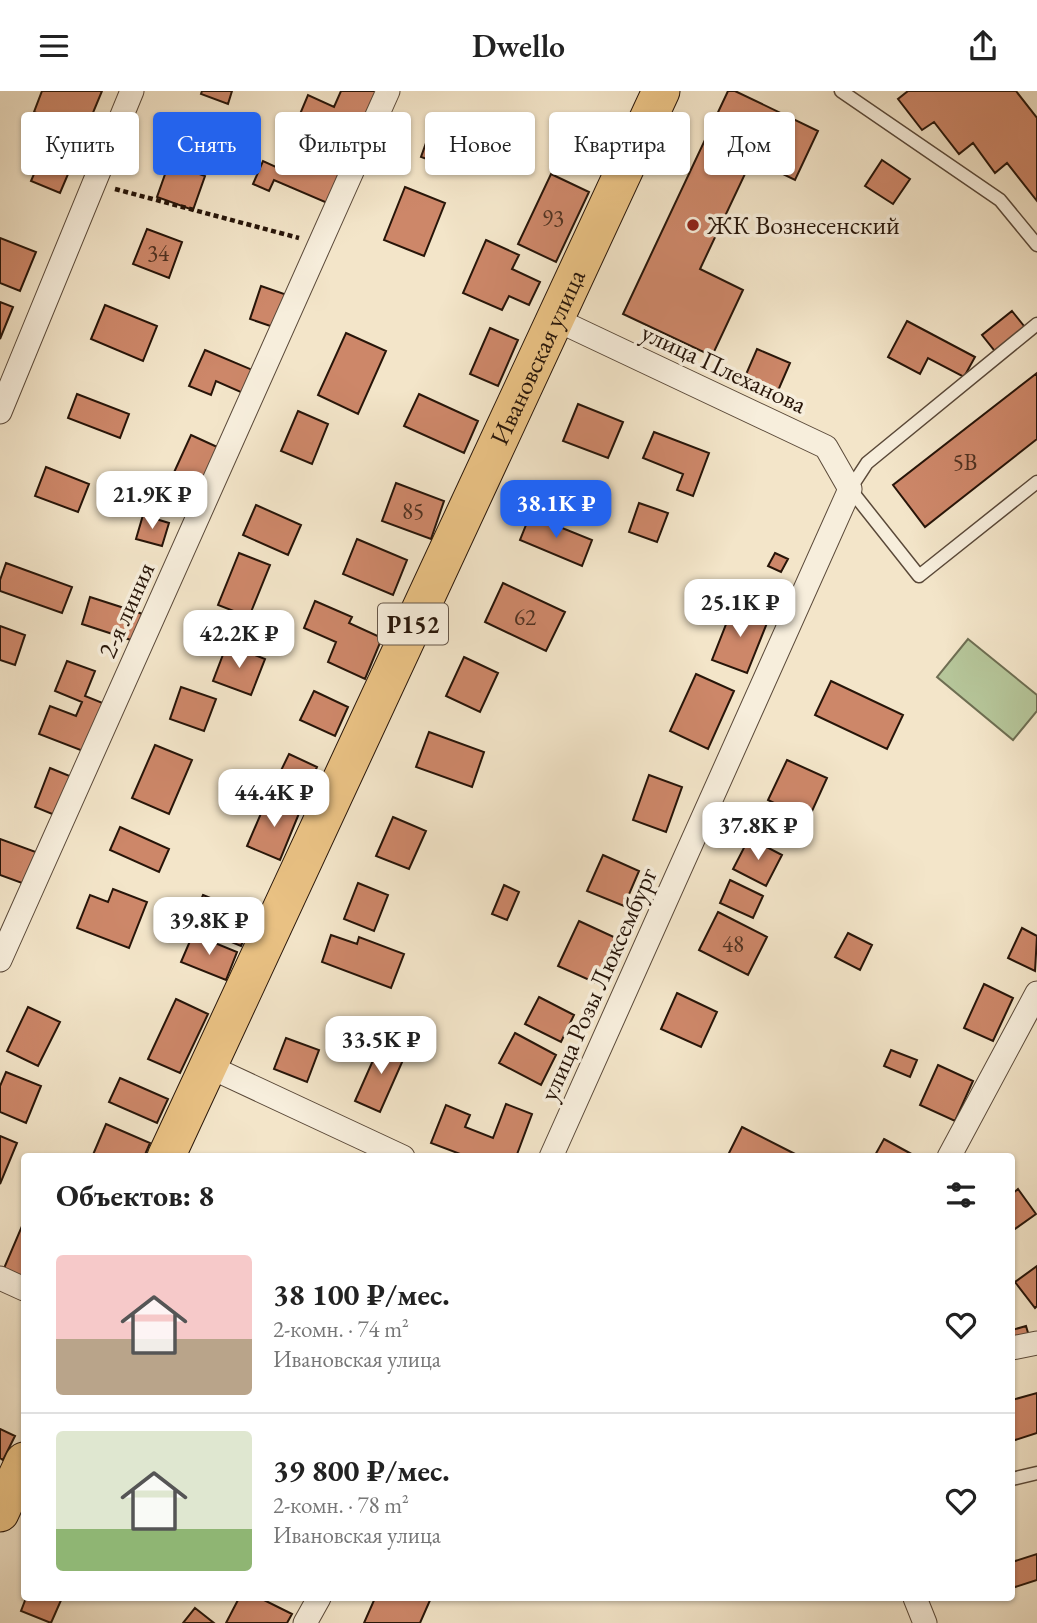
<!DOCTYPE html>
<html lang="ru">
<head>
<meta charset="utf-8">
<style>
  :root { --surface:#fff; --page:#f6f6f6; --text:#222; --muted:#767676; --line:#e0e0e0; --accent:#2563eb }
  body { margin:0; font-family:"EB Garamond",serif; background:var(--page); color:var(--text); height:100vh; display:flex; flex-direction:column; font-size:26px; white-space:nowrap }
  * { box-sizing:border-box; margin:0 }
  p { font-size:23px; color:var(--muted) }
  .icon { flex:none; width:38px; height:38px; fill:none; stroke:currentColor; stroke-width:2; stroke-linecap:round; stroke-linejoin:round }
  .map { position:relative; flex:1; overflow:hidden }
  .side { position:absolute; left:21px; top:1062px; width:994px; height:448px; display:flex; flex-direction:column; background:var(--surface); border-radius:7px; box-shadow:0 2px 5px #0004 }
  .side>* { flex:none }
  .guide { position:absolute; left:21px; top:21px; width:996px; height:63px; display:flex; gap:14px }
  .price { position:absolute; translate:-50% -60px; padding:0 16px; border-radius:14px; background:#fff; color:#222; font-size:23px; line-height:46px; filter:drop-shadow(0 2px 4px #0008) }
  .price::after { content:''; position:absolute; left:50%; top:42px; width:21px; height:16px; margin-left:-10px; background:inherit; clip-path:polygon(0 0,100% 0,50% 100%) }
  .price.on { background:var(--accent); color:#fff }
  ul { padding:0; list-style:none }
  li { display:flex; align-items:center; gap:21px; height:175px; padding:0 35px }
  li+li { border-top:2px solid var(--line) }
  li span { display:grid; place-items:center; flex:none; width:196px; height:140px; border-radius:7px; color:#555 }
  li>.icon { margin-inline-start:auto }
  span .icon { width:84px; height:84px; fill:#fffc; stroke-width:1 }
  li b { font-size:30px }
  h2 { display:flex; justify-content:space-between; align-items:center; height:84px; padding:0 35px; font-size:30px }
  .pill { padding:0 24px; border-radius:7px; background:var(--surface); box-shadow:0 2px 5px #0004; font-size:24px; line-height:63px }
  .pill.on { background:var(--accent); color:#fff }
  header { display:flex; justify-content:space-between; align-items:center; height:91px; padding:0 35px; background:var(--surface); font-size:32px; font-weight:600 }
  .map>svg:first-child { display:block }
  .park { fill:#b6c69a; stroke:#6e6e52; stroke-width:2 }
  .building { fill:#cd8769; stroke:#271509; stroke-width:2 }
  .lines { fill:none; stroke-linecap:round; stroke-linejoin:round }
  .lane-casing { stroke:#5a4939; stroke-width:15 }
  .street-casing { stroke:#5a4939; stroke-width:25 }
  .primary-casing { stroke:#271509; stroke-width:39 }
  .path { stroke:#271509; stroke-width:4.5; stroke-dasharray:5 3.5; stroke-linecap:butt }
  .lane { stroke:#f7eedc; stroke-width:12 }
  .street { stroke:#f7eedc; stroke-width:23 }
  .primary { stroke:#eac284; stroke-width:37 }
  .poi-dot { fill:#8f2418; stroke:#f7eedc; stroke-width:2.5 }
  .labels { text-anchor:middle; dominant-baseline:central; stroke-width:7; stroke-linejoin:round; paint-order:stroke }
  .number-label { font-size:23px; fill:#503221 }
  .shield { fill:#f7eedc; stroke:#655648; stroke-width:2 }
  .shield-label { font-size:24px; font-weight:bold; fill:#271509 }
  .poi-label { font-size:26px; fill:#271509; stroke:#f7eedc; text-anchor:start }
  .street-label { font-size:26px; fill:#271509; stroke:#f7eedc }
</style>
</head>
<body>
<header><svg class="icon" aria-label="menu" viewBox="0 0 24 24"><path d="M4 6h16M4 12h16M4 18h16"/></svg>Dwello<svg class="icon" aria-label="share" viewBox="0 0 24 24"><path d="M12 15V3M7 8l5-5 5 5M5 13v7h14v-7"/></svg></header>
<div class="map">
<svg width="1037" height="1532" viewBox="0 0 1037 1532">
  <rect width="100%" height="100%" fill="#f3e5c9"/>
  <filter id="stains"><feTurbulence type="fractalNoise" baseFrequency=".00286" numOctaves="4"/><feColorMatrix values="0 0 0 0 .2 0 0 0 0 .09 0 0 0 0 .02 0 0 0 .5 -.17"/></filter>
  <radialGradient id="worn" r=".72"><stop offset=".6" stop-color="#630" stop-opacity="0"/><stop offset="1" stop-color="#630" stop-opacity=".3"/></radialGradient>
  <path class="park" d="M 968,548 L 1037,604 L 1037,620 L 1013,649 L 937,586 Z"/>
  <path class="building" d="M 42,0 L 102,0 L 85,41 L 34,21 Z
    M 202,0 L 232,0 L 228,13 L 201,3 Z
    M 341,0 L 379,0 L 364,40 L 335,28 L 326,48 L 295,35 L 308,4 L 334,16 Z
    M 728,0 L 735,0 L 818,40 L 795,89 L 752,68 L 700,178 L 743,199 L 712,265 L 623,223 Z
    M 908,0 L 1016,0 L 1037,27 L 1037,110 L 1007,72 L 995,82 L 973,52 L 959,63 L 934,31 L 922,39 L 898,8 Z
    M 435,27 L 468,39 L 455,78 L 421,66 Z
    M 48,50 L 77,62 L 60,102 L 31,90 Z
    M 287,56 L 346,82 L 332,114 L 274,89 L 269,100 L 253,93 L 263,70 L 278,77 Z
    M 882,69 L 910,88 L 893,113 L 865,95 Z
    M 169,72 L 205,85 L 193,119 L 157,106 Z
    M 551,83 L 589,101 L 556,171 L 518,153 Z
    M 405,96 L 445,112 L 424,165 L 384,149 Z
    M 147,138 L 182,151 L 169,187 L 133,173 Z
    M 0,147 L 36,161 L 20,200 L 0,192 Z
    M 486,149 L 519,164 L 512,178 L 540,191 L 529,214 L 509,205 L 502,219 L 463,202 Z
    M 261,195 L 293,206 L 282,239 L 250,228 Z
    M 0,211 L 13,216 L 0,248 Z
    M 105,214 L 157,235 L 143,270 L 91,248 Z
    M 1012,220 L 1028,240 L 998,264 L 982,244 Z
    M 907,230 L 975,266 L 964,286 L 928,267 L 920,283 L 888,266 Z
    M 490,237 L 518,249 L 498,295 L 470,283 Z
    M 346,242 L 386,260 L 358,323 L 318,304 Z
    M 757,258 L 790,272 L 774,309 L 741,295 Z
    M 205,259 L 262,283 L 252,306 L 216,290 L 211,304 L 189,295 Z
    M 1037,282 L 1037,348 L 925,436 L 893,394 Z
    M 77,303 L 129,323 L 120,347 L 68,327 Z
    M 419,303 L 478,330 L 464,362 L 404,335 Z
    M 578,313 L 623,331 L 608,367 L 563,350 Z
    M 298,320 L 328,333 L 312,373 L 281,360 Z
    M 654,341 L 709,362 L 693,405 L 677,399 L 683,383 L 643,367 Z
    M 191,344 L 226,360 L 206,403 L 171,388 Z
    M 46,376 L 89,393 L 78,421 L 35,405 Z
    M 396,392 L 444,410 L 431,448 L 382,430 Z
    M 639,412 L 668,422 L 657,451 L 629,441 Z
    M 256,414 L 301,434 L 288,464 L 243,444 Z
    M 143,424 L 169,432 L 162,455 L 136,448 Z
    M 530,424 L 592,449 L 582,475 L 520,449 Z
    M 357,448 L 407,469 L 393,504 L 343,483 Z
    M 239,462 L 270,474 L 249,526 L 218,514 Z
    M 775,462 L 788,468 L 781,481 L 768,475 Z
    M 6,472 L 72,496 L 62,522 L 0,500 L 0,489 Z
    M 503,492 L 565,521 L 546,560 L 485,531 Z
    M 90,506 L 152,526 L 143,553 L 82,533 Z
    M 315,510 L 352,526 L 349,532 L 382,547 L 365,588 L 328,571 L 336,551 L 304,537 Z
    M 734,513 L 769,527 L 747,582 L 712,569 Z
    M 0,535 L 25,544 L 15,574 L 0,569 Z
    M 227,553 L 265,568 L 251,604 L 213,590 Z
    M 464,566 L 498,582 L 480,621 L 446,605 Z
    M 67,570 L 95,580 L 85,605 L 115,617 L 96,665 L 39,643 L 50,615 L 76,625 L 82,611 L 55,600 Z
    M 696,583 L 734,600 L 708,658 L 670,640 Z
    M 831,590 L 903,624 L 887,658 L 815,624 Z
    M 181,596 L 216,608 L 204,640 L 170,628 Z
    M 314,600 L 348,616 L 335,645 L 300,629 Z
    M 429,641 L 484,661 L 472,696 L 416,676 Z
    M 155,654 L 192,669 L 169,723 L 132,707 Z
    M 289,663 L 317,676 L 304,705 L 275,692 Z
    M 787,669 L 827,687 L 808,729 L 768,709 Z
    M 50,677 L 77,688 L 62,727 L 35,716 Z
    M 649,684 L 682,696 L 666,741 L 633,729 Z
    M 268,706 L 300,720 L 280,769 L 247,755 Z
    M 393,726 L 426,740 L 409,778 L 376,765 Z
    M 120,736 L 169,758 L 159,781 L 110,759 Z
    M 749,747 L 782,764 L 766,795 L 733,778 Z
    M 0,748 L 44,764 L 33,796 L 0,784 Z
    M 603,764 L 639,780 L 624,815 L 587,800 Z
    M 730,789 L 763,805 L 753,827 L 720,812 Z
    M 358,792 L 388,804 L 374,840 L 344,828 Z
    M 504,794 L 519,801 L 507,829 L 492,823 Z
    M 113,798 L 147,811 L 129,857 L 77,837 L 90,804 L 108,811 Z
    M 203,804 L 254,825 L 241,855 L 190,834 Z
    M 718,821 L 767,846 L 748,884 L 699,859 Z
    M 579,830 L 616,847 L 596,892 L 558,875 Z
    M 1022,837 L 1037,845 L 1035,880 L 1008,867 Z
    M 848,842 L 872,854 L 860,879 L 835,866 Z
    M 193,843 L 237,861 L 226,889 L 181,871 Z
    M 331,844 L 357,853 L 359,846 L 404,863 L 391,897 L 322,871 Z
    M 984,893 L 1013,907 L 993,950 L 964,937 Z
    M 677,902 L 717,921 L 701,956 L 661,938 Z
    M 539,906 L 574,924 L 561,951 L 525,933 Z
    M 176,908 L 208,923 L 180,982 L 148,968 Z
    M 28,916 L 60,931 L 38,975 L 7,960 Z
    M 515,942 L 556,964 L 541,994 L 499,972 Z
    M 286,947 L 319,959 L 307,991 L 274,978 Z
    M 382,949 L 407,960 L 380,1021 L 355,1010 Z
    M 891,959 L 917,969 L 910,986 L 884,975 Z
    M 938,974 L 973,990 L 955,1030 L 920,1014 Z
    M 6,981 L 41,995 L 26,1032 L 0,1021 L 0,995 Z
    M 120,987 L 168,1008 L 157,1032 L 109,1011 Z
    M 506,1013 L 532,1023 L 516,1066 L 468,1066 L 431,1052 L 446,1014 L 470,1024 L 465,1036 L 493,1047 Z
    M 106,1033 L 150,1052 L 144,1066 L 92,1066 Z
    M 742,1036 L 801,1066 L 727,1066 Z
    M 0,1045 L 17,1052 L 0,1093 Z
    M 884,1048 L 917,1066 L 874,1066 Z
    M 1018,1098 L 1036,1123 L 1012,1140 L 1012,1103 Z
    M 22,1135 L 24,1136 L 24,1192 L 2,1182 Z
    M 1037,1175 L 1037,1215 L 1035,1217 L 1015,1191 Z
    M 1026,1235 L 1032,1255 L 1012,1261 L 1012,1239 Z
    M 1037,1302 L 1037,1342 L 1012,1350 L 1012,1309 Z
    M 0,1338 L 15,1345 L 3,1369 L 0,1367 Z
    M 1037,1463 L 1037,1489 L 1012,1497 L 1012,1471 Z
    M 26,1507 L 62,1507 L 51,1532 L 21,1520 Z
    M 239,1507 L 260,1507 L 292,1523 L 287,1532 L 226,1532 Z
    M 375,1507 L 431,1507 L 420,1532 L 364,1532 Z
    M 195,1517 L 214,1532 L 183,1532 Z"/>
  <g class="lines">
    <g class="lane-casing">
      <path id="lane" d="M 841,0 L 1000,109 L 1037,154
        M 1037,233 L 867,372 L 850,398 L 919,485 L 1037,391
        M 1012,1388 L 1037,1382"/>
    </g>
    <g class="street-casing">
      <path id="street" d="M 0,321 L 132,0
        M 0,869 L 388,0
        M 208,975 L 403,1066
        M 551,1066 L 850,398 L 826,356 L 555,228
        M 949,1066 L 1037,902
        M 0,1187 L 24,1198
        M 1012,1257 L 1037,1252
        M 915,1507 L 925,1532
        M 305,1532 L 319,1507"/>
    </g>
    <g class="primary-casing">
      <g id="primary">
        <path id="s1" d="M 166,1066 L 661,0"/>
        <path d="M 0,1422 L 24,1370"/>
      </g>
    </g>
    <path class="path" d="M 115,98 L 299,147"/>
    <use href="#lane" class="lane"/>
    <use href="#street" class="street"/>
    <use href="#primary" class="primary"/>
  </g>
  <circle class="poi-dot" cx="693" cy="134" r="7"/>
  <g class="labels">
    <g class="number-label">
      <text x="553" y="127">93</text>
      <text x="158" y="162">34</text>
      <text x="965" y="371">5В</text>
      <text x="413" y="420">85</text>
      <text x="525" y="526">62</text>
      <text x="733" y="853">48</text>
    </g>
    <rect class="shield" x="378" y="512.5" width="70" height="41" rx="5"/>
    <g class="shield-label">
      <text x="413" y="533">Р152</text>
    </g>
    <g class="poi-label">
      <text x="707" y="134">ЖК Вознесенский</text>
    </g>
    <g class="street-label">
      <text stroke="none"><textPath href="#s1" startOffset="882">Ивановская улица</textPath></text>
      <text transform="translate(724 277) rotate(25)">улица Плеханова</text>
      <text transform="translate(126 519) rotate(-66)">2-я линия</text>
      <text transform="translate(598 893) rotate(-66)">улица Розы Люксембург</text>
    </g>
  </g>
  <rect width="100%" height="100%" filter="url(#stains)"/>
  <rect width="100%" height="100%" fill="url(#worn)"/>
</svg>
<b class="price" style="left:152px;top:440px">21.9K ₽</b>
<b class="price on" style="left:556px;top:449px">38.1K ₽</b>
<b class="price" style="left:740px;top:548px">25.1K ₽</b>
<b class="price" style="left:239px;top:579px">42.2K ₽</b>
<b class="price" style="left:274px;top:738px">44.4K ₽</b>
<b class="price" style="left:758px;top:771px">37.8K ₽</b>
<b class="price" style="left:209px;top:866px">39.8K ₽</b>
<b class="price" style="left:381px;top:985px">33.5K ₽</b>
<div class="guide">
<a class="pill">Купить</a>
<a class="pill on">Снять</a>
<a class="pill">Фильтры</a>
<a class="pill">Новое</a>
<a class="pill">Квартира</a>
<a class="pill">Дом</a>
</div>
<section class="side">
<h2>Объектов: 8<svg class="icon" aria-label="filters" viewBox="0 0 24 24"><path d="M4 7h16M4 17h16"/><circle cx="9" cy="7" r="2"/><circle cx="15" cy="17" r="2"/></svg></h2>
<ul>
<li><span style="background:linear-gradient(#f6c9c9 60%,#b9a48a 0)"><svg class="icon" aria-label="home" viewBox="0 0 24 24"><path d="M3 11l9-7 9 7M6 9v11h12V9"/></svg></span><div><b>38 100 ₽/мес.</b><p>2-комн. · 74 m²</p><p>Ивановская улица</p></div><svg class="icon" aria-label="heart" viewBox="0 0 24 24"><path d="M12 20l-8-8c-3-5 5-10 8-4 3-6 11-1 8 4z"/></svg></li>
<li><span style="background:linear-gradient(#dfe7d0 70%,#8fb573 0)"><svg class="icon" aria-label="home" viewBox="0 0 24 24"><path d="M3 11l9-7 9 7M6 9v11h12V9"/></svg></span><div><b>39 800 ₽/мес.</b><p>2-комн. · 78 m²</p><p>Ивановская улица</p></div><svg class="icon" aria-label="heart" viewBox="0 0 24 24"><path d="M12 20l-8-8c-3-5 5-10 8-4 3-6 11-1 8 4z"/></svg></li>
</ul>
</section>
</div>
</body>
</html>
